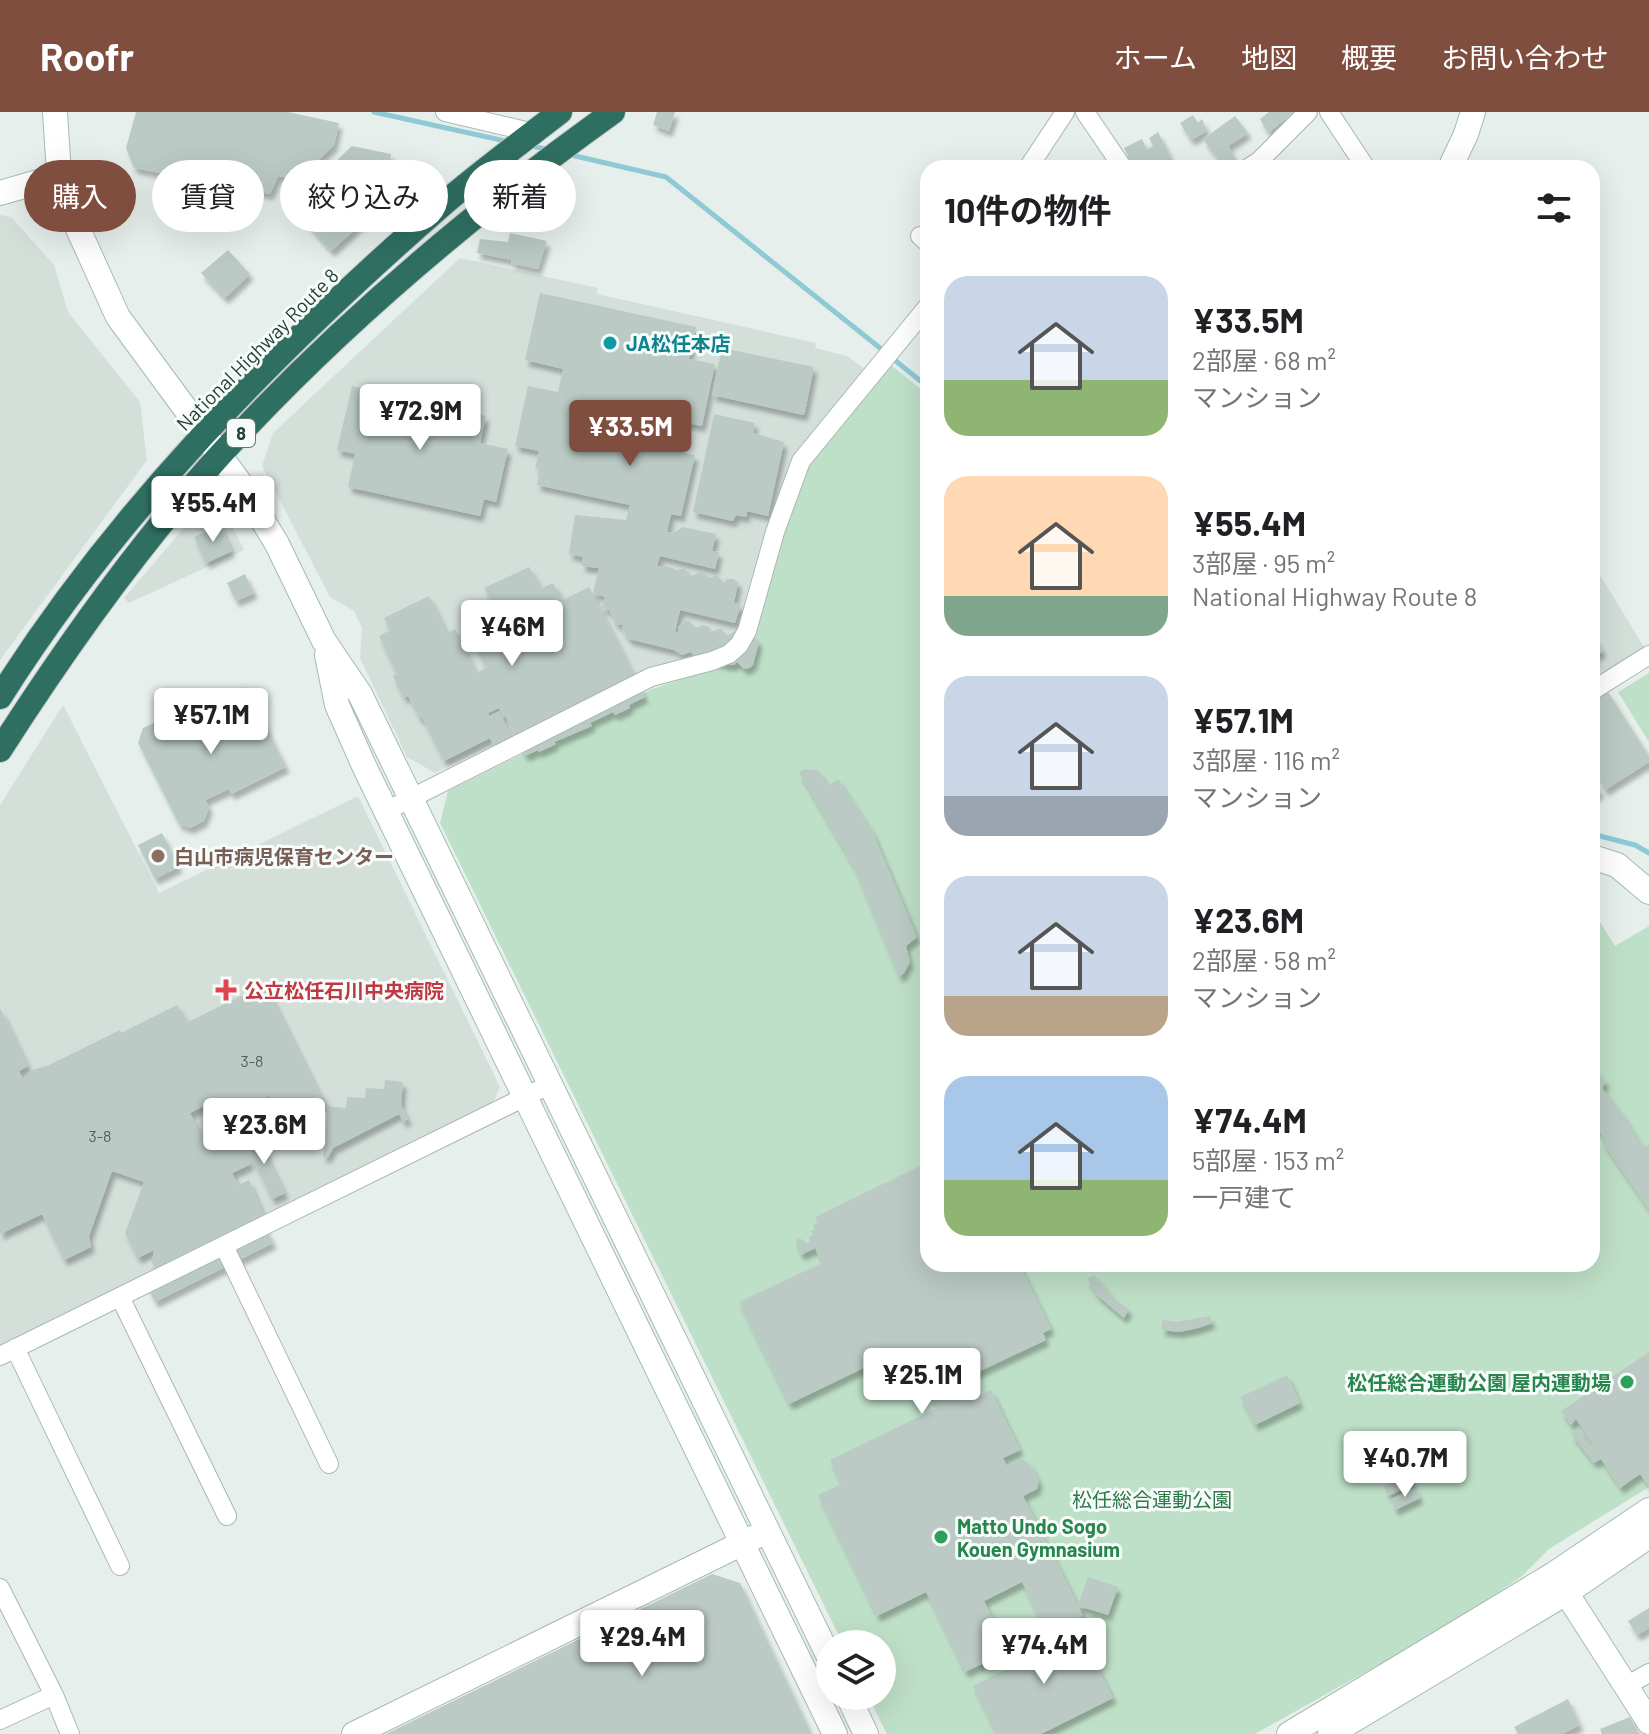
<!DOCTYPE html>
<html lang="ja">
<head>
<meta charset="utf-8">
<style>
  :root { --surface:#fff; --page:#f6f6f6; --text:#202124; --muted:#757577; --accent:#7f4e3f }
  body { margin:0; font-family:Barlow,"Noto Sans JP",sans-serif; background:var(--page); color:var(--text); height:100vh; display:flex; flex-direction:column; font-size:30px; white-space:nowrap }
  * { box-sizing:border-box; margin:0 }
  p { font-size:26px; color:var(--muted) }
  .icon { flex:none; width:44px; height:44px; fill:none; stroke:currentColor; stroke-width:2; stroke-linecap:round; stroke-linejoin:round }
  .map { position:relative; flex:1; overflow:hidden }
  .panel { position:absolute; left:920px; top:48px; width:680px; height:1112px; display:flex; flex-direction:column; background:var(--surface); border-radius:24px; box-shadow:0 8px 32px #0002 }
  .panel>* { flex:none }
  .banner { position:absolute; left:24px; top:48px; width:760px; height:72px; display:flex; gap:16px }
  .buttons { position:absolute; left:816px; top:1518px; display:grid; gap:16px }
  .buttons a { display:grid; place-items:center; width:80px; height:80px; border-radius:50%; background:var(--surface); box-shadow:0 8px 32px #0002; font-size:40px }
  .price { position:absolute; translate:-50% -68px; padding:0 18px; border-radius:8px; background:#fff; color:#222; font-size:26px; line-height:52px; filter:drop-shadow(0 2px 4px #0008) }
  .price::after { content:''; position:absolute; left:50%; top:48px; width:24px; height:18px; margin-left:-12px; background:inherit; clip-path:polygon(0 0,100% 0,50% 100%) }
  .price.on { background:var(--accent); color:#fff }
  ul { padding:0; list-style:none }
  li { display:flex; align-items:center; gap:24px; height:200px; padding:0 24px }
  li span { display:grid; place-items:center; flex:none; width:224px; height:160px; border-radius:24px; color:#555 }
  li>.icon { margin-inline-start:auto }
  span .icon { width:96px; height:96px; fill:#fffc; stroke-width:1 }
  li b { font-size:34px }
  h2 { display:flex; justify-content:space-between; align-items:center; height:96px; padding:0 24px; font-size:34px }
  .chip { padding:0 28px; border-radius:36px; background:var(--surface); box-shadow:0 8px 32px #0002; font-size:28px; line-height:72px }
  .chip.on { background:var(--accent); color:#fff }
  header { display:flex; align-items:center; gap:48px; box-sizing:border-box; height:112px; padding:0 40px; background:var(--accent); color:#fff }
  header strong { font-size:38px }
  nav { display:flex; gap:44px; margin-inline-start:auto; font-size:28px }
  .map>svg:first-child { display:block }
  .built { fill:#d4dfda }
  .green { fill:#bfe0c8 }
  .lines { fill:none; stroke-linecap:round; stroke-linejoin:round }
  .stream { stroke:#8ec9d4; stroke-width:5 }
  .building { fill:#bbcac4; filter:url(#shadow) }
  .street-casing { stroke:#a8b8b2; stroke-width:20 }
  .secondary-casing { stroke:#a4bbb3; stroke-width:26 }
  .highway-casing { stroke:#c2cac8; stroke-width:26 }
  .street { stroke:#fff; stroke-width:18 }
  .secondary { stroke:#fff; stroke-width:24 }
  .highway { stroke:#2f6f62; stroke-width:24 }
  .culture-dot { fill:#0f9aa8; stroke:#f7fbf9; stroke-width:3 }
  .education-dot { fill:#8d6e63; stroke:#f7fbf9; stroke-width:3 }
  .health-dot { fill:#e0444e; stroke:#f7fbf9; stroke-width:3 }
  .leisure-dot { fill:#2e9e5b; stroke:#f7fbf9; stroke-width:3 }
  .labels { text-anchor:middle; dominant-baseline:central; stroke-width:6; stroke-linejoin:round; paint-order:stroke }
  .number-label { font-size:16px; fill:#4a645c }
  .shield { fill:#f7fbf9; stroke:#637a73; stroke-width:2 }
  .shield-label { font-size:18px; font-weight:bold; fill:#24423a }
  .culture-label { font-size:20px; font-weight:bold; fill:#0d838f; stroke:#f7fbf9; text-anchor:start }
  .street-label { font-size:20px; fill:#24423a; stroke:#f7fbf9 }
  .education-label { font-size:20px; font-weight:bold; fill:#785e54; stroke:#f7fbf9; text-anchor:start }
  .health-label { font-size:20px; font-weight:bold; fill:#be3a42; stroke:#f7fbf9; text-anchor:start }
  .leisure-label { font-size:20px; font-weight:bold; fill:#27864d; stroke:#f7fbf9; text-anchor:end }
  .park-label { font-size:20px; fill:#2d7a4b; stroke:#f7fbf9 }
</style>
</head>
<body>
<header>
<strong>Roofr</strong>
<nav><a>ホーム</a><a>地図</a><a>概要</a><a>お問い合わせ</a></nav>
</header>
<div class="map">
<svg width="1649" height="1622" viewBox="0 0 1649 1622">
  <defs>
    <filter id="shadow"><feDropShadow dx="3.5" dy="6" stdDeviation="2" flood-color="#0004"/></filter>
  </defs>
  <rect width="100%" height="100%" fill="#e6efeb"/>
  <path class="built" d="M 0,103 L 11,105 L 54,153 L 68,200 L 140,290 L 147,348 L 0,548 Z
    M 460,146 L 598,176 L 597,182 L 816,231 L 815,236 L 847,244 L 866,258 L 742,513 L 719,535 L 647,557 L 435,661 L 407,645 L 360,546 L 362,516 L 354,499 L 330,485 L 262,354 L 273,321 Z
    M 201,396 L 228,405 L 244,438 L 129,491 L 124,486 Z
    M 1592,450 L 1644,535 L 1592,569 Z
    M 63,593 L 159,781 L 358,684 L 500,975 L 493,991 L 0,1233 L 0,693 Z"/>
  <path class="green" d="M 891,253 L 928,283 L 928,1152 L 1592,1152 L 1592,797 L 1615,834 L 1649,814 L 1649,1375 L 1549,1437 L 1522,1464 L 1455,1510 L 1255,1622 L 887,1622 L 868,1584 L 882,1584 L 882,1532 L 843,1532 L 440,711 L 448,679 L 652,577 L 736,548 L 757,519 L 798,371 L 809,350 Z
    M 1649,561 L 1649,630 L 1618,580 Z"/>
  <g class="lines">
    <path class="stream" d="M 374,0 L 510,30
      M 528,33 L 549,38
      M 571,43 L 666,65 L 885,240
      M 892,246 L 928,275
      M 1592,722 L 1635,733 L 1649,741"/>
  </g>
  <path class="building" d="M 136,0 L 288,0 L 339,11 L 334,33 L 309,57 L 300,54 L 296,67 L 278,64 L 270,82 L 134,56 L 126,36 Z
    M 657,0 L 675,0 L 669,19 L 653,13 Z
    M 1269,0 L 1294,0 L 1268,21 L 1260,7 Z
    M 1193,3 L 1198,11 L 1202,7 L 1207,19 L 1191,28 L 1180,11 Z
    M 1235,4 L 1248,21 L 1228,34 L 1241,56 L 1225,56 L 1203,27 Z
    M 1158,20 L 1171,46 L 1149,56 L 1134,56 L 1124,36 L 1142,27 L 1147,38 L 1153,34 L 1149,26 Z
    M 352,34 L 391,42 L 389,58 L 412,65 L 331,139 L 297,100 L 323,78 L 314,70 Z
    M 510,121 L 547,129 L 538,157 L 511,151 L 512,148 L 477,141 L 480,127 L 508,130 Z
    M 228,138 L 250,162 L 225,186 L 201,161 Z
    M 540,181 L 696,215 L 689,247 L 715,252 L 702,314 L 673,308 L 667,337 L 695,343 L 681,404 L 671,402 L 667,420 L 673,421 L 683,415 L 716,422 L 712,439 L 719,440 L 715,457 L 660,444 L 657,454 L 667,454 L 677,458 L 684,456 L 692,464 L 702,459 L 709,466 L 717,463 L 724,471 L 727,467 L 734,467 L 738,471 L 734,491 L 741,493 L 735,511 L 680,498 L 675,520 L 678,521 L 679,514 L 685,509 L 689,509 L 696,516 L 703,513 L 709,515 L 711,520 L 721,516 L 727,524 L 735,519 L 753,524 L 759,530 L 753,553 L 749,556 L 744,557 L 737,550 L 734,553 L 728,553 L 698,546 L 690,540 L 682,543 L 674,538 L 629,527 L 622,517 L 623,513 L 616,512 L 609,498 L 602,496 L 605,485 L 593,481 L 599,456 L 582,454 L 583,445 L 569,442 L 575,403 L 626,408 L 630,393 L 537,373 L 540,357 L 535,356 L 539,339 L 515,334 L 528,274 L 558,280 L 563,257 L 525,248 Z
    M 722,236 L 814,255 L 805,300 L 803,303 L 712,283 Z
    M 352,274 L 486,304 L 480,331 L 508,337 L 496,390 L 484,387 L 480,404 L 348,375 L 355,342 L 337,338 Z
    M 714,302 L 755,311 L 753,321 L 784,330 L 768,404 L 747,399 L 746,405 L 736,403 L 733,409 L 693,400 Z
    M 220,413 L 232,439 L 206,451 L 194,425 Z
    M 529,455 L 542,476 L 553,471 L 563,488 L 589,475 L 645,585 L 629,593 L 630,596 L 615,603 L 613,600 L 590,611 L 592,614 L 554,630 L 556,632 L 539,640 L 538,638 L 525,644 L 505,603 L 503,605 L 499,596 L 488,601 L 489,604 L 499,599 L 512,627 L 494,635 L 490,626 L 444,649 L 422,605 L 420,607 L 408,584 L 404,586 L 393,564 L 397,562 L 379,524 L 390,518 L 384,506 L 429,484 L 447,521 L 455,517 L 476,561 L 486,556 L 475,532 L 482,529 L 470,506 L 488,497 L 485,492 L 491,489 L 484,476 Z
    M 245,462 L 254,481 L 236,489 L 227,471 Z
    M 1592,522 L 1603,539 L 1594,545 L 1596,549 L 1592,552 Z
    M 246,575 L 286,655 L 231,682 L 229,677 L 205,688 L 209,695 L 204,709 L 190,716 L 179,712 L 138,631 L 143,616 L 156,610 L 168,614 L 173,624 L 197,612 L 192,602 Z
    M 1608,580 L 1649,644 L 1649,650 L 1605,678 L 1592,658 L 1592,590 Z
    M 805,657 L 818,658 L 828,674 L 838,667 L 873,721 L 917,825 L 906,834 L 910,850 L 904,861 L 899,865 L 854,755 L 800,662 L 799,660 Z
    M 1592,666 L 1601,680 L 1592,686 Z
    M 162,721 L 179,755 L 155,767 L 138,733 Z
    M 265,872 L 325,992 L 284,1013 L 269,984 L 229,1005 L 226,999 L 218,1003 L 211,990 L 190,1001 L 202,1026 L 230,1013 L 251,1052 L 232,1061 L 238,1073 L 249,1068 L 266,1109 L 263,1111 L 273,1131 L 155,1190 L 143,1165 L 156,1158 L 152,1150 L 154,1138 L 138,1146 L 125,1121 L 144,1070 L 112,1059 L 89,1124 L 91,1135 L 64,1148 L 42,1102 L 0,1122 L 0,896 L 28,954 L 19,959 L 23,967 L 32,958 L 49,953 L 120,918 L 121,921 L 177,893 L 188,910 Z
    M 1592,955 L 1606,970 L 1602,976 L 1624,1005 L 1642,1035 L 1649,1033 L 1649,1098 L 1601,1028 L 1604,1026 L 1597,1016 L 1594,1018 L 1592,1015 Z
    M 385,968 L 403,970 L 401,993 L 408,1007 L 403,1010 L 399,1002 L 333,1036 L 328,1045 L 323,1045 L 328,994 L 346,996 L 347,985 L 365,986 L 366,976 L 384,977 Z
    M 255,1020 L 285,1081 L 272,1087 L 244,1029 L 244,1026 Z
    M 928,1050 L 928,1152 L 1019,1152 L 1051,1217 L 1043,1221 L 1046,1228 L 963,1267 L 973,1287 L 991,1278 L 1020,1338 L 1003,1346 L 1007,1354 L 1022,1347 L 1030,1352 L 1039,1369 L 1037,1377 L 1023,1384 L 1078,1493 L 1088,1465 L 1118,1475 L 1108,1503 L 1082,1495 L 1079,1496 L 1083,1504 L 1047,1521 L 1022,1470 L 984,1489 L 1009,1539 L 965,1560 L 926,1480 L 877,1504 L 818,1383 L 841,1372 L 830,1348 L 937,1296 L 907,1235 L 789,1292 L 739,1190 L 822,1151 L 815,1136 L 801,1143 L 796,1132 L 797,1126 L 804,1128 L 806,1132 L 810,1129 L 809,1125 L 813,1123 L 811,1119 L 815,1117 L 813,1113 L 818,1111 L 815,1105 Z
    M 1094,1163 L 1113,1186 L 1129,1197 L 1124,1206 L 1098,1184 L 1087,1167 Z
    M 1210,1204 L 1212,1211 L 1198,1216 L 1179,1220 L 1162,1218 L 1162,1208 L 1176,1210 Z
    M 1649,1240 L 1649,1375 L 1640,1362 L 1620,1376 L 1601,1347 L 1594,1351 L 1571,1322 L 1578,1317 L 1590,1336 L 1594,1333 L 1576,1307 L 1571,1313 L 1561,1299 Z
    M 1287,1263 L 1300,1291 L 1255,1313 L 1240,1285 Z
    M 1408,1362 L 1413,1372 L 1388,1384 L 1384,1374 Z
    M 1415,1376 L 1420,1386 L 1395,1398 L 1391,1387 Z
    M 712,1462 L 740,1471 L 811,1622 L 386,1622 Z
    M 1649,1496 L 1649,1516 L 1637,1523 L 1628,1509 Z
    M 1066,1514 L 1070,1522 L 1079,1518 L 1113,1586 L 1041,1622 L 997,1622 L 973,1574 L 1019,1551 L 1014,1540 Z
    M 1568,1587 L 1580,1613 L 1562,1622 L 1518,1622 L 1514,1615 Z
    M 1630,1605 L 1639,1622 L 1602,1622 L 1600,1617 Z"/>
  <g class="lines">
    <g class="street-casing">
      <path id="street" d="M 445,0 L 534,21
        M 1085,0 L 1123,56
        M 1329,0 L 1366,56
        M 1028,56 L 1065,0
        M 1248,56 L 1259,49 L 1308,0
        M 920,124 L 928,131
        M 1592,579 L 1649,543
        M 386,699 L 651,565 L 712,549 L 729,542 L 739,533 L 747,519 L 775,420 L 801,349 L 928,194
        M 224,1134 L 329,1352
        M 120,1185 L 227,1404
        M 15,1236 L 120,1454
        M 0,1244 L 551,972
        M 0,1476 L 54,1583 L 70,1622
        M 1626,1574 L 1649,1561
        M 0,1608 L 54,1583"/>
    </g>
    <g class="secondary-casing">
      <path id="secondary" d="M 55,0 L 60,77 L 118,205 L 240,371 L 277,432 L 324,529 L 360,582 L 830,1547
        M 1450,56 L 1466,22 L 1473,0
        M 0,81 L 59,64
        M 327,543 L 337,593 L 365,656 L 835,1622
        M 1592,745 L 1617,753 L 1649,780
        M 1558,1468 L 1649,1610
        M 848,1584 L 866,1622
        M 354,1622 L 755,1425
        M 1289,1622 L 1554,1462 L 1649,1398
        M 1330,1622 L 1566,1481 L 1649,1424"/>
    </g>
    <g class="highway-casing">
      <path id="highway" d="M 0,585 C 118,398 275,239 441,94 C 479,61 520,31 560,0
        M 0,638 C 66,535 138,433 221,342 C 338,214 472,101 613,0"/>
    </g>
    <use href="#street" class="street"/>
    <use href="#secondary" class="secondary"/>
    <use href="#highway" class="highway"/>
  </g>
  <circle class="culture-dot" cx="610" cy="231" r="8"/>
  <circle class="education-dot" cx="158" cy="744" r="8"/>
  <path class="health-dot" d="M222 866h8v8h8v8h-8v8h-8v-8h-8v-8h8z"/>
  <g class="leisure-dot">
    <circle cx="1627" cy="1270" r="8"/>
    <circle cx="941" cy="1425" r="8"/>
  </g>
  <g class="labels">
    <g class="number-label">
      <text x="252" y="948">3-8</text>
      <text x="100" y="1023">3-8</text>
    </g>
    <rect class="shield" x="227" y="307" width="28" height="28" rx="6"/>
    <g class="shield-label">
      <text x="241" y="321">8</text>
    </g>
    <g class="culture-label">
      <text x="626" y="231">JA松任本店</text>
    </g>
    <g class="street-label">
      <text transform="translate(257 237) rotate(-45)">National Highway Route 8</text>
    </g>
    <g class="education-label">
      <text x="174" y="744">白山市病児保育センター</text>
    </g>
    <g class="health-label">
      <text x="244" y="878">公立松任石川中央病院</text>
    </g>
    <g class="leisure-label">
      <text x="1611" y="1270">松任総合運動公園 屋内運動場</text>
      <text x="957" y="1414" text-anchor="start">Matto Undo Sogo<tspan x="957" dy="23">Kouen Gymnasium</tspan></text>
    </g>
    <g class="park-label">
      <text x="1152" y="1387">松任総合運動公園</text>
    </g>
  </g>
</svg>
<div class="buttons">
<a><svg class="icon" aria-label="layers" viewBox="0 0 24 24"><path d="M12 4l9 5-9 5-9-5zM3 14l9 5 9-5"/></svg></a>
</div>
<b class="price" style="left:420px;top:340px">¥72.9M</b>
<b class="price on" style="left:630px;top:356px">¥33.5M</b>
<b class="price" style="left:213px;top:432px">¥55.4M</b>
<b class="price" style="left:512px;top:556px">¥46M</b>
<b class="price" style="left:211px;top:644px">¥57.1M</b>
<b class="price" style="left:264px;top:1054px">¥23.6M</b>
<b class="price" style="left:922px;top:1304px">¥25.1M</b>
<b class="price" style="left:1405px;top:1387px">¥40.7M</b>
<b class="price" style="left:642px;top:1566px">¥29.4M</b>
<b class="price" style="left:1044px;top:1574px">¥74.4M</b>
<div class="banner">
<a class="chip on">購入</a>
<a class="chip">賃貸</a>
<a class="chip">絞り込み</a>
<a class="chip">新着</a>
</div>
<section class="panel">
<h2>10件の物件<svg class="icon" aria-label="filters" viewBox="0 0 24 24"><path d="M4 7h16M4 17h16"/><circle cx="9" cy="7" r="2"/><circle cx="15" cy="17" r="2"/></svg></h2>
<ul>
<li><span style="background:linear-gradient(#c9d6e8 65%,#8fb573 0)"><svg class="icon" aria-label="home" viewBox="0 0 24 24"><path d="M3 11l9-7 9 7M6 9v11h12V9"/></svg></span><div><b>¥33.5M</b><p>2部屋 · 68 m²</p><p>マンション</p></div></li>
<li><span style="background:linear-gradient(#ffd9b3 75%,#7fa58c 0)"><svg class="icon" aria-label="home" viewBox="0 0 24 24"><path d="M3 11l9-7 9 7M6 9v11h12V9"/></svg></span><div><b>¥55.4M</b><p>3部屋 · 95 m²</p><p>National Highway Route 8</p></div></li>
<li><span style="background:linear-gradient(#c9d6e8 75%,#9aa5b1 0)"><svg class="icon" aria-label="home" viewBox="0 0 24 24"><path d="M3 11l9-7 9 7M6 9v11h12V9"/></svg></span><div><b>¥57.1M</b><p>3部屋 · 116 m²</p><p>マンション</p></div></li>
<li><span style="background:linear-gradient(#c9d6e8 75%,#b9a48a 0)"><svg class="icon" aria-label="home" viewBox="0 0 24 24"><path d="M3 11l9-7 9 7M6 9v11h12V9"/></svg></span><div><b>¥23.6M</b><p>2部屋 · 58 m²</p><p>マンション</p></div></li>
<li><span style="background:linear-gradient(#a9c7e8 65%,#8fb573 0)"><svg class="icon" aria-label="home" viewBox="0 0 24 24"><path d="M3 11l9-7 9 7M6 9v11h12V9"/></svg></span><div><b>¥74.4M</b><p>5部屋 · 153 m²</p><p>一戸建て</p></div></li>
</ul>
</section>
</div>
</body>
</html>
